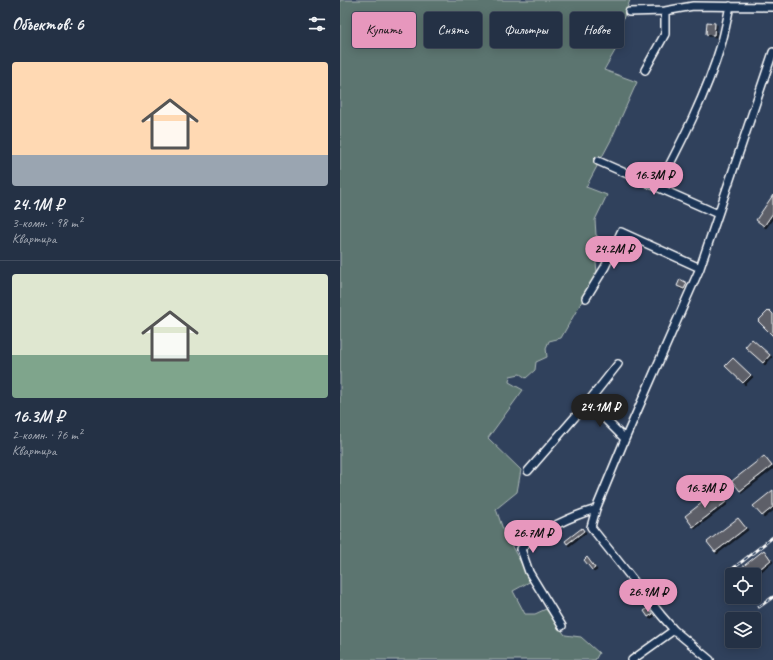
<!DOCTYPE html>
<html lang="ru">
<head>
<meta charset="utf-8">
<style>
  :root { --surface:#243145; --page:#2c394c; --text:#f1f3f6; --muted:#a3a9b3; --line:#414c5e; --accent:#e797bd }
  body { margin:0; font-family:Caveat,sans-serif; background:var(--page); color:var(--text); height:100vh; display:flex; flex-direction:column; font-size:15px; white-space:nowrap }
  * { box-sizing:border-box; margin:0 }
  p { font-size:13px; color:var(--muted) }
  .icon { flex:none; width:22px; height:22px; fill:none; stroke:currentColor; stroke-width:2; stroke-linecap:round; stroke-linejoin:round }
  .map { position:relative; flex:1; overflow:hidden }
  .details { display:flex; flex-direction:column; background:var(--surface); width:340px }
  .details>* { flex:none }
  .top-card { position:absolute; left:12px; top:12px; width:361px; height:36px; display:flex; gap:8px }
  .tools { position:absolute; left:385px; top:568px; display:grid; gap:8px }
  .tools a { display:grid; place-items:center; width:36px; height:36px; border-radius:4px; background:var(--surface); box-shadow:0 2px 10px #0003,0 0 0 1px var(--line); font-size:20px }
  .price { position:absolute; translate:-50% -34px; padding:0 9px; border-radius:14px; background:var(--accent); color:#111; font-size:13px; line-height:26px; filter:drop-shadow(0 1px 2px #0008) }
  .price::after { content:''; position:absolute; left:50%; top:24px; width:12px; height:9px; margin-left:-6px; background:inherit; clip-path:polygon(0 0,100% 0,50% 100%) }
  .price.on { background:#222; color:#fff }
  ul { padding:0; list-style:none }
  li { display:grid; align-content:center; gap:8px; height:212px; padding:0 12px }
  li+li { border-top:1px solid var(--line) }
  li span { display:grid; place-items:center; height:124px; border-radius:4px; color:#555 }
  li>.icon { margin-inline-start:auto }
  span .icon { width:72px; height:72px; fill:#fffc; stroke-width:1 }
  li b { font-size:17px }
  h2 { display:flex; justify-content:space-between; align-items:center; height:48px; padding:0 12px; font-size:17px }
  .tag { padding:0 14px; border-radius:4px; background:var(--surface); box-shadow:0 2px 10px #0003,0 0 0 1px var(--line); font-size:14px; line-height:36px }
  .tag.on { background:var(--accent); color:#111 }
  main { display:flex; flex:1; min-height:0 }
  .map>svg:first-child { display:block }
  .green { fill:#5c7470; stroke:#aebab8 }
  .building { fill:#5d5e67; stroke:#fff; filter:url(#shadow) }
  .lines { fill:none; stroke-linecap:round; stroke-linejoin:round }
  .minor-casing { stroke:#fff; stroke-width:10 }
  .minor { stroke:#1d3557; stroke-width:7 }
  .rail-casing { stroke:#fff; stroke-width:3 }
  .rail { stroke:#1d3557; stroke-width:1.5; stroke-dasharray:4.5; stroke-linecap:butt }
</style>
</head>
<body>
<main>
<section class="details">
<h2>Объектов: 6<svg class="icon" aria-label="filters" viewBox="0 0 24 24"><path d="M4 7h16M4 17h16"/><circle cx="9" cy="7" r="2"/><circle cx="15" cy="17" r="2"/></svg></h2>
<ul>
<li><span style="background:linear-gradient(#ffd9b3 75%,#9aa5b1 0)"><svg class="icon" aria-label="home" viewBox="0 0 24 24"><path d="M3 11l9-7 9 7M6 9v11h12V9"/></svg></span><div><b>24.1M ₽</b><p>3-комн. · 98 m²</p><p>Квартира</p></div></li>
<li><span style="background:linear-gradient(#dfe7d0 65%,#7fa58c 0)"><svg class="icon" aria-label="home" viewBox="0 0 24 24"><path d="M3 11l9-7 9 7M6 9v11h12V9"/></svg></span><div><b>16.3M ₽</b><p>2-комн. · 76 m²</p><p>Квартира</p></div></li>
</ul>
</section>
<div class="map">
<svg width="433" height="660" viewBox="0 0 433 660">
  <defs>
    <filter id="shadow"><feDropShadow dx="2" dy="2" stdDeviation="0" flood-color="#0009"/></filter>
  </defs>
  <rect width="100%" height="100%" fill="#30415c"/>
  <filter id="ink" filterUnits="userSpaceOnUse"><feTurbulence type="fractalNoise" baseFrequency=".025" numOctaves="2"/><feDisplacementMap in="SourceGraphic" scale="8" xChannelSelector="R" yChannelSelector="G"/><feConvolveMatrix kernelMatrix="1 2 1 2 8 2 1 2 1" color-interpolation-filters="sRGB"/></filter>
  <g filter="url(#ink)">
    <path class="green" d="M 0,0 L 290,0 L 282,22 L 276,49 L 264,70 L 297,82 L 271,140 L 246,187 L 267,195 L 255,220 L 256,235 L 261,239 L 255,254 L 257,272 L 251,285 L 221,338 L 209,341 L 206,348 L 207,357 L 196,362 L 195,370 L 186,378 L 180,374 L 170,376 L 169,382 L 183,390 L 148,438 L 181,470 L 177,492 L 156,509 L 164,532 L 191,581 L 173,591 L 185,614 L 195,614 L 206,609 L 225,635 L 241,637 L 259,653 L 255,660 L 0,660 Z"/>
    <path class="building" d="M 367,22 L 375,23 L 374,35 L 366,34 Z
      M 433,195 L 433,213 L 424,226 L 416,220 Z
      M 340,279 L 347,283 L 344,289 L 337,286 Z
      M 429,310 L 433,314 L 433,336 L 418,321 Z
      M 412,339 L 430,355 L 423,363 L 405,347 Z
      M 393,358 L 411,375 L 403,383 L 385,366 Z
      M 424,456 L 432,466 L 400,491 L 392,481 Z
      M 433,490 L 433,507 L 422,516 L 413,506 Z
      M 377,491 L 386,502 L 353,527 L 345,516 Z
      M 398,518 L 406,528 L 375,552 L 367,542 Z
      M 242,528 L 244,531 L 227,544 L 225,541 Z
      M 424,550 L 431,560 L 412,575 L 392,575 Z
      M 247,557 L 255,568 L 252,570 L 244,560 Z
      M 308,608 L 313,614 L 308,617 L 304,611 Z"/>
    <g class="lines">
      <g class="minor-casing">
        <path id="minor" d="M 289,12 L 325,11 L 353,6 L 433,7
          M 305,70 L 325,34 L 325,11
          M 258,161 L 378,214
          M 318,187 C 342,141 366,95 381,45 C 385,32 387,19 390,6
          M 246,298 L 265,267 L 281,232 L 360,268
          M 248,402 L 285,439
          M 188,471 L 248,402 L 278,364
          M 222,626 L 189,572 L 181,549 C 195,532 235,515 256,509
          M 292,660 L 334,630
          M 370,660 L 334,630 L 321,615 L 251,527 L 256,509 L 285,439 L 360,268 L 433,52"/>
      </g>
      <use href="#minor" class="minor"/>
      <g class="rail-casing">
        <path id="rail" d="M 390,571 L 433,537
          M 419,607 L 433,597"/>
      </g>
      <use href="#rail" class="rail"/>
    </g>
  </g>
</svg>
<div class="tools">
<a><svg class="icon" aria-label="locate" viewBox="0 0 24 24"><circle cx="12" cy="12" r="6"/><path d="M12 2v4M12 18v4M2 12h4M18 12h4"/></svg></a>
<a><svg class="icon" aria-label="layers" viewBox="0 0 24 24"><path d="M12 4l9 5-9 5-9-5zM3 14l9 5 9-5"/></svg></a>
</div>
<b class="price" style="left:314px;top:196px">16.3M ₽</b>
<b class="price" style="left:274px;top:270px">24.2M ₽</b>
<b class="price on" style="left:260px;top:428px">24.1M ₽</b>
<b class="price" style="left:365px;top:509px">16.3M ₽</b>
<b class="price" style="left:193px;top:554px">26.7M ₽</b>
<b class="price" style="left:308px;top:613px">26.9M ₽</b>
<div class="top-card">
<a class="tag on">Купить</a>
<a class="tag">Снять</a>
<a class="tag">Фильтры</a>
<a class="tag">Новое</a>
</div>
</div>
</main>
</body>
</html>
